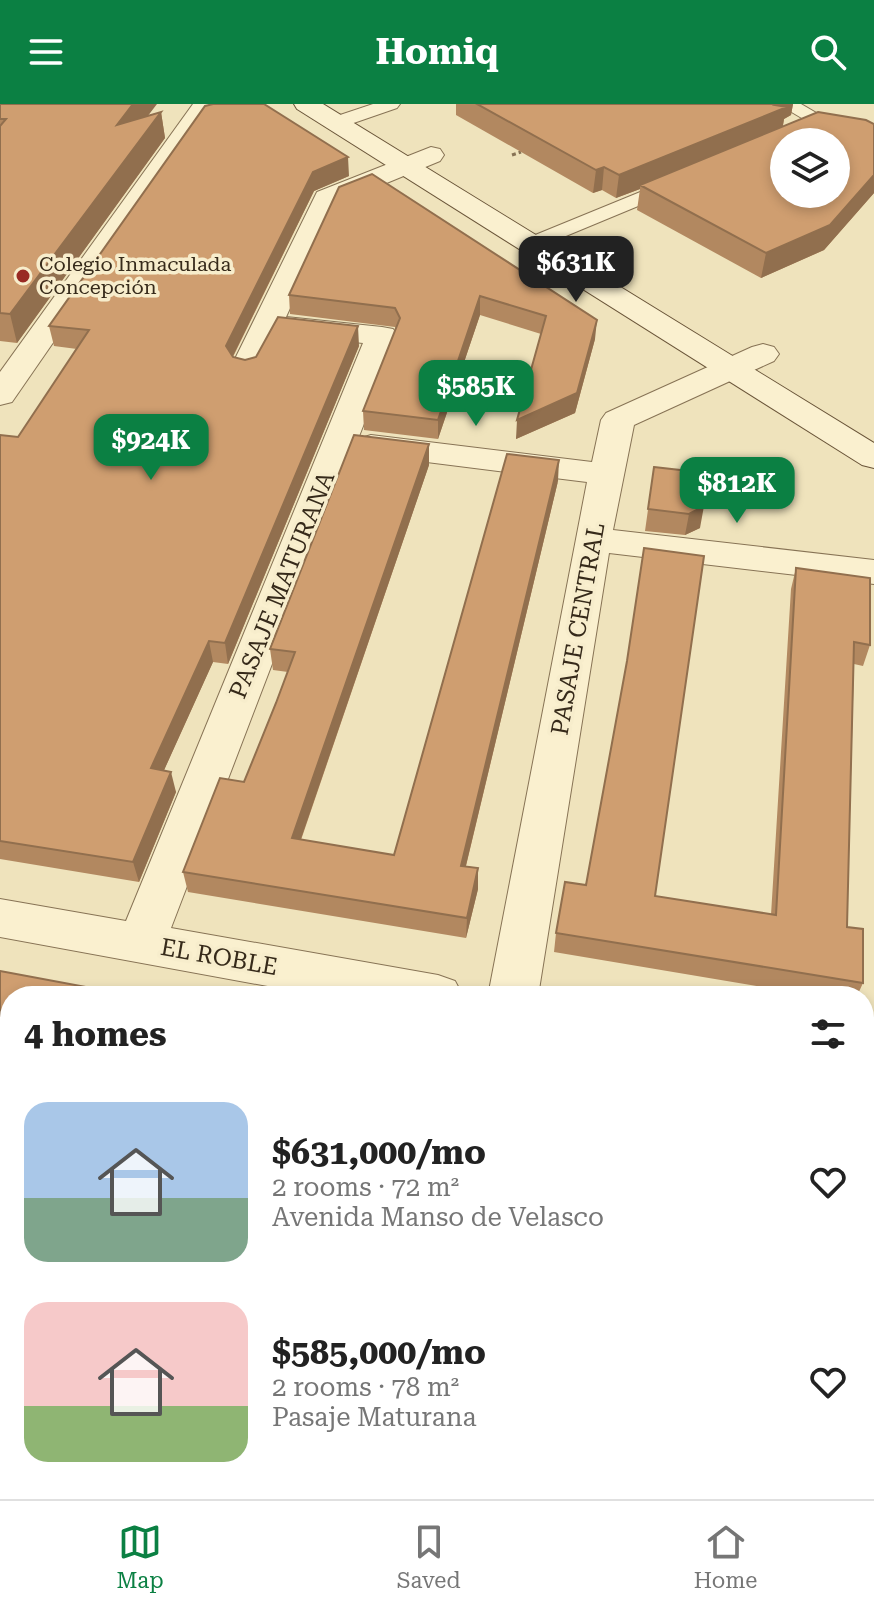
<!DOCTYPE html>
<html lang="en">
<head>
<meta charset="utf-8">
<style>
  :root { --surface:#fff; --page:#f2f2f2; --text:#222; --muted:#767676; --line:#e0e0e0; --accent:#0b8043 }
  body { margin:0; font-family:"Roboto Serif",serif; background:var(--page); color:var(--text); height:100vh; display:flex; flex-direction:column; font-size:30px; white-space:nowrap }
  * { box-sizing:border-box; margin:0 }
  p { font-size:26px; color:var(--muted) }
  .icon { flex:none; width:44px; height:44px; fill:none; stroke:currentColor; stroke-width:2; stroke-linecap:round; stroke-linejoin:round }
  .map { position:relative; flex:1; overflow:hidden }
  .drawer { position:absolute; left:0px; top:882px; width:874px; height:514px; display:flex; flex-direction:column; background:var(--surface); border-radius:32px 32px 0 0; box-shadow:0 4px 12px #0003 }
  .drawer>* { flex:none }
  .buttons { position:absolute; left:770px; top:24px; display:grid; gap:16px }
  .buttons a { display:grid; place-items:center; width:80px; height:80px; border-radius:50%; background:var(--surface); box-shadow:0 4px 12px #0003; font-size:40px }
  .price { position:absolute; translate:-50% -68px; padding:0 18px; border-radius:16px; background:var(--accent); color:#fff; font-size:26px; line-height:52px; filter:drop-shadow(0 2px 4px #0008) }
  .price::after { content:''; position:absolute; left:50%; top:48px; width:24px; height:18px; margin-left:-12px; background:inherit; clip-path:polygon(0 0,100% 0,50% 100%) }
  .price.on { background:#222; color:#fff }
  ul { padding:0; list-style:none }
  li { display:flex; align-items:center; gap:24px; height:200px; padding:0 24px }
  li span { display:grid; place-items:center; flex:none; width:224px; height:160px; border-radius:24px; color:#555 }
  li>.icon { margin-inline-start:auto }
  span .icon { width:96px; height:96px; fill:#fffc; stroke-width:1 }
  li b { font-size:34px }
  h2 { display:flex; justify-content:space-between; align-items:center; height:96px; padding:0 24px; font-size:34px }
  header { display:flex; justify-content:space-between; align-items:center; height:104px; padding:0 24px; background:var(--accent); color:#fff; font-size:36px; font-weight:700 }
  .tabs { display:flex; justify-content:space-around; align-items:center; height:112px; border-top:2px solid var(--line); background:var(--surface); font-size:22px; color:var(--muted) }
  .tabs a { display:grid; justify-items:center; gap:4px }
  .tabs .on { color:var(--accent) }
  .map>svg:first-child { display:block }
  .lines { fill:none; stroke-linecap:round; stroke-linejoin:round }
  .service-casing { stroke:#877355; stroke-width:2 }
  .minor-casing { stroke:#877355; stroke-width:2 }
  .tertiary-casing { stroke:#877355; stroke-width:2 }
  .secondary-casing { stroke:#695438; stroke-width:2 }
  .path-far1 { stroke:#877355; stroke-width:3; stroke-dasharray:4 3; stroke-linecap:butt }
  .path { stroke:#877355; stroke-width:6; stroke-dasharray:8 5; stroke-linecap:butt }
  .service { fill:#faf0cf; fill-rule:evenodd }
  .minor { fill:#faf0cf; fill-rule:evenodd }
  .tertiary { fill:#faf0cf; fill-rule:evenodd }
  .secondary { fill:#faf0cf; fill-rule:evenodd }
  .wall { fill:#b28860 }
  .shaded-wall { fill:#916f4e }
  .building { fill:#cf9e70; stroke:#916f4e; stroke-width:2; fill-rule:evenodd }
  .poi-dot { fill:#992a23; stroke:#f7edcc; stroke-width:3 }
  .labels { text-anchor:middle; dominant-baseline:central; stroke-width:7; stroke-linejoin:round; paint-order:stroke }
  .far-poi-label { font-size:20px; fill:#362a1a; stroke:#f7edcc; text-anchor:start }
  .street-label { font-size:24px; fill:#362a1a; stroke:#f7edcc }
</style>
</head>
<body>
<header><svg class="icon" aria-label="menu" viewBox="0 0 24 24"><path d="M4 6h16M4 12h16M4 18h16"/></svg>Homiq<svg class="icon" aria-label="search" viewBox="0 0 24 24"><circle cx="10" cy="10" r="6"/><path d="M15 15l6 6"/></svg></header>
<div class="map">
<svg width="874" height="1395" viewBox="0 0 874 1395">
  <rect width="100%" height="100%" fill="#efe3bc"/>
  <g class="lines">
    <g class="service-casing">
      <path id="service" d="M 373,0 L 400,0 L 397,4 L 342,23 L 328,23 L 326,19 L 328,15 Z
        M 778,0 L 801,0 L 825,14 C 813,31 800,38 780,38 L 778,34 C 784,25 798,25 805,16 Z
        M 677,73 L 684,75 L 687,79 L 684,83 L 537,144 L 530,146 L 520,140 L 523,136 Z"/>
    </g>
    <g class="minor-casing">
      <path id="minor" d="M 431,43 L 440,45 L 444,51 L 440,57 L 338,99 L 286,213 L 382,223 L 393,225 L 398,232 L 358,335 L 371,331 L 592,358 L 601,316 L 606,309 L 752,243 L 763,240 L 774,243 L 779,250 L 774,257 L 634,321 L 613,426 L 874,456 L 874,480 L 609,449 L 538,892 L 488,892 L 587,378 L 371,351 L 359,348 L 355,343 L 171,824 L 438,871 L 455,877 L 463,892 L 322,892 L 0,833 L 0,795 L 126,817 L 363,239 L 278,230 L 258,270 L 247,273 L 236,270 L 231,263 L 317,88 Z
        M 864,944 L 874,946 L 874,992 L 864,990 Z"/>
    </g>
    <g class="tertiary-casing">
      <path id="tertiary" d="M 193,0 L 218,0 L 12,298 L 0,301 L 0,268 Z"/>
    </g>
    <g class="secondary-casing">
      <path id="secondary" d="M 294,0 L 323,0 L 874,339 L 874,364 L 862,361 L 297,5 Z"/>
    </g>
    <path class="path-far1" d="M 512,51 L 521,48"/>
    <path class="path" d="M 864,1053 L 874,1055"/>
    <use href="#service" class="service"/>
    <use href="#minor" class="minor"/>
    <use href="#tertiary" class="tertiary"/>
    <use href="#secondary" class="secondary"/>
  </g>
  <path class="wall" d="M 0,0 L 149,11 L 161,8 L 165,34 L 17,239 L 0,237 Z
    M 456,0 L 793,0 L 791,11 L 784,15 L 783,22 L 874,20 L 874,89 L 824,146 L 761,174 L 637,106 L 640,85 L 616,94 L 602,86 L 593,89 L 456,11 Z
    M 205,2 L 349,72 L 314,87 L 233,253 L 245,256 L 359,242 L 228,560 L 213,558 L 164,666 L 176,688 L 139,778 L 0,755 L 0,331 L 18,333 L 77,245 L 54,242 L 49,222 Z
    M 372,70 L 595,235 L 575,309 L 516,335 L 541,230 L 480,211 L 438,335 L 364,326 L 363,307 L 396,224 L 395,223 L 290,210 L 289,191 Z
    M 429,340 L 429,361 L 301,736 L 394,751 L 558,377 L 466,762 L 478,764 L 478,785 L 466,834 L 188,788 L 183,768 L 244,678 L 288,568 L 273,566 L 270,545 Z
    M 654,363 L 700,424 L 685,431 L 645,427 Z
    M 796,464 L 870,541 L 863,562 L 854,560 L 847,823 L 863,879 L 857,892 L 817,892 L 554,848 L 556,829 L 586,781 L 627,557 L 655,792 L 771,811 L 791,485 Z
    M 0,867 L 10,892 L 10,1074 L 0,1072 Z
    M 0,1175 L 10,1177 L 10,1268 L 0,1265 Z"/>
  <path class="shaded-wall" d="M 133,0 L 157,0 L 121,47 L 117,21 Z
    M 777,0 L 793,0 L 791,11 L 784,15 L 782,26 L 640,81 L 640,85 L 616,94 L 619,71 Z
    M 161,8 L 165,34 L 17,239 L 10,210 Z
    M 348,53 L 349,72 L 314,87 L 228,262 L 226,242 L 313,68 Z
    M 604,63 L 602,86 L 593,89 L 596,66 Z
    M 874,71 L 874,89 L 824,146 L 761,174 L 766,149 Z
    M 480,192 L 480,211 L 438,335 L 438,316 Z
    M 597,216 L 595,235 L 575,309 L 516,335 L 517,316 Z
    M 358,222 L 359,242 L 228,560 L 225,539 Z
    M 429,340 L 429,361 L 294,755 L 292,734 Z
    M 559,356 L 558,377 L 461,782 L 461,762 Z
    M 704,402 L 700,424 L 685,431 L 689,410 Z
    M 209,537 L 213,558 L 156,684 L 151,664 Z
    M 171,668 L 176,688 L 139,778 L 133,758 Z
    M 478,764 L 478,785 L 466,834 L 467,814 Z"/>
  <path class="building" d="M 0,0 L 133,0 L 117,21 L 161,8 L 10,210 L 0,209 L 0,22 L 6,15 L 0,15 Z
    M 213,0 L 264,0 L 348,53 L 313,68 L 226,242 L 233,253 L 245,256 L 256,253 L 278,213 L 358,222 L 225,539 L 209,537 L 151,664 L 171,668 L 133,758 L 0,737 L 0,331 L 18,333 L 89,226 L 49,222 L 205,2 Z
    M 477,0 L 777,0 L 775,1 L 787,3 L 619,71 L 604,63 L 596,66 Z
    M 818,8 L 866,16 L 874,20 L 874,71 L 830,121 L 766,149 L 640,81 ZM 784,38 L 836,38 L 836,90 L 784,90 Z
    M 372,70 L 597,216 L 577,289 L 517,316 L 546,212 L 480,192 L 438,316 L 363,307 L 400,214 L 395,204 L 289,191 L 339,83 Z
    M 354,331 L 429,340 L 292,734 L 394,751 L 507,350 L 559,356 L 461,762 L 478,764 L 467,814 L 183,768 L 220,674 L 244,678 L 276,599 L 295,548 L 270,545 Z
    M 654,363 L 706,369 L 704,402 L 689,410 L 648,405 Z
    M 644,444 L 704,452 L 655,792 L 776,811 L 796,464 L 870,474 L 870,541 L 854,538 L 847,823 L 863,825 L 863,879 L 556,829 L 565,778 L 586,781 L 627,557 Z
    M 0,867 L 134,892 L 10,892 L 10,1055 L 0,1053 Z
    M 0,1175 L 10,1177 L 10,1256 L 0,1252 Z
    M 45,1386 L 137,1386 L 174,1395 L 42,1395 Z
    M 179,1386 L 268,1386 L 305,1395 L 176,1395 Z
    M 363,1386 L 670,1386 L 669,1395 L 361,1395 Z"/>
  <circle class="poi-dot" cx="23" cy="172" r="8"/>
  <g class="labels">
    <g class="far-poi-label">
      <text x="39" y="160">Colegio Inmaculada<tspan x="39" dy="23">Concepción</tspan></text>
    </g>
    <g class="street-label">
      <text transform="translate(282 481) rotate(-68)">PASAJE MATURANA</text>
      <text transform="translate(578 525) rotate(-80)">PASAJE CENTRAL</text>
      <text transform="translate(219 853) rotate(10)">EL ROBLE</text>
    </g>
  </g>
</svg>
<div class="buttons">
<a><svg class="icon" aria-label="layers" viewBox="0 0 24 24"><path d="M12 4l9 5-9 5-9-5zM3 14l9 5 9-5"/></svg></a>
</div>
<b class="price on" style="left:576px;top:200px">$631K</b>
<b class="price" style="left:476px;top:324px">$585K</b>
<b class="price" style="left:151px;top:378px">$924K</b>
<b class="price" style="left:737px;top:421px">$812K</b>
<section class="drawer">
<h2>4 homes<svg class="icon" aria-label="filters" viewBox="0 0 24 24"><path d="M4 7h16M4 17h16"/><circle cx="9" cy="7" r="2"/><circle cx="15" cy="17" r="2"/></svg></h2>
<ul>
<li><span style="background:linear-gradient(#a9c7e8 60%,#7fa58c 0)"><svg class="icon" aria-label="home" viewBox="0 0 24 24"><path d="M3 11l9-7 9 7M6 9v11h12V9"/></svg></span><div><b>$631,000/mo</b><p>2 rooms · 72 m²</p><p>Avenida Manso de Velasco</p></div><svg class="icon" aria-label="heart" viewBox="0 0 24 24"><path d="M12 20l-8-8c-3-5 5-10 8-4 3-6 11-1 8 4z"/></svg></li>
<li><span style="background:linear-gradient(#f6c9c9 65%,#8fb573 0)"><svg class="icon" aria-label="home" viewBox="0 0 24 24"><path d="M3 11l9-7 9 7M6 9v11h12V9"/></svg></span><div><b>$585,000/mo</b><p>2 rooms · 78 m²</p><p>Pasaje Maturana</p></div><svg class="icon" aria-label="heart" viewBox="0 0 24 24"><path d="M12 20l-8-8c-3-5 5-10 8-4 3-6 11-1 8 4z"/></svg></li>
</ul>
</section>
</div>
<nav class="tabs">
<a class="on"><svg class="icon" aria-label="map" viewBox="0 0 24 24"><path d="M3 6l6-2 6 2 6-2v14l-6 2-6-2-6 2zM9 4v14M15 6v14"/></svg>Map</a>
<a><svg class="icon" aria-label="saved" viewBox="0 0 24 24"><path d="M7 4h10v16l-5-4-5 4z"/></svg>Saved</a>
<a><svg class="icon" aria-label="home" viewBox="0 0 24 24"><path d="M3 11l9-7 9 7M6 9v11h12V9"/></svg>Home</a>
</nav>
</body>
</html>
